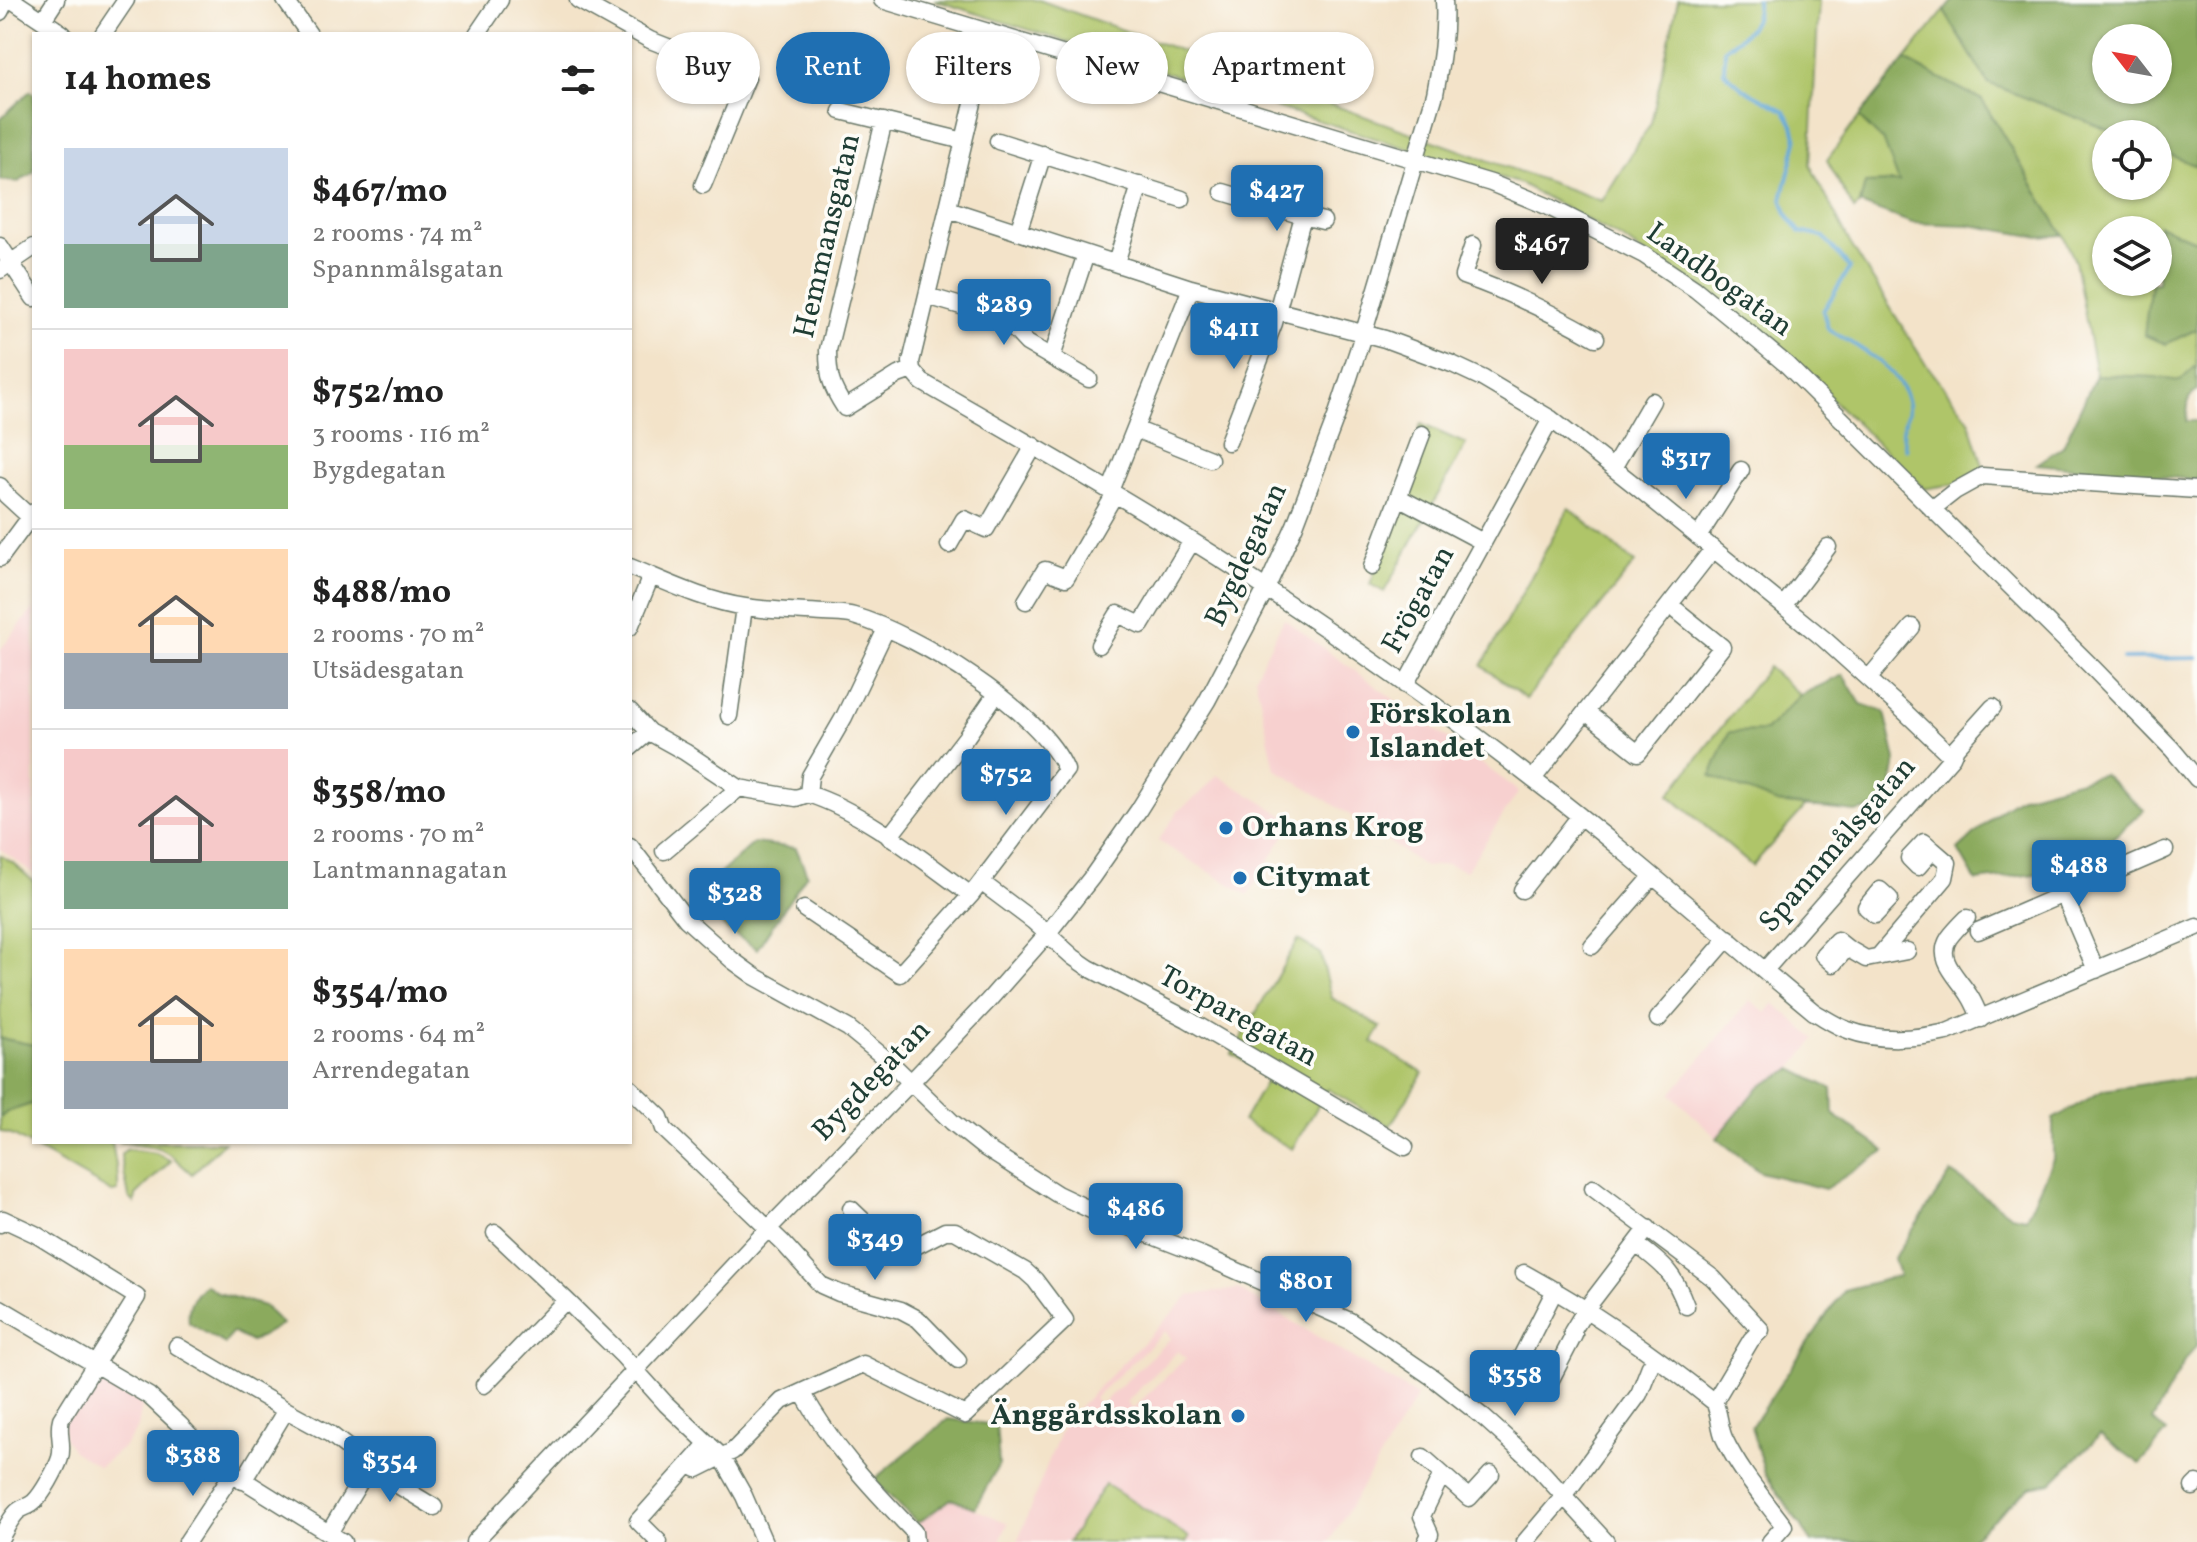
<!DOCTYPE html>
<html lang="en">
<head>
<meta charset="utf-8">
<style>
  :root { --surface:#fff; --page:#f6f6f6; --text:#222; --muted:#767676; --line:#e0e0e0; --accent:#1f6fb2 }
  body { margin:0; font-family:Vollkorn,serif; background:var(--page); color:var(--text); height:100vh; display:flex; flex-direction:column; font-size:30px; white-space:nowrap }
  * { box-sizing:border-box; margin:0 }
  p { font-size:26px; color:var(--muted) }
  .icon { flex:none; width:44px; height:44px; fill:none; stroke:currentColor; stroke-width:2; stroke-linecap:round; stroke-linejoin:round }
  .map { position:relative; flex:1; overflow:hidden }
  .drawer { position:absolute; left:32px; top:32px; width:600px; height:1112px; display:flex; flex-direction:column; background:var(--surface); border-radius:0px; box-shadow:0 2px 6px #0004 }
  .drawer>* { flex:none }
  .banner { position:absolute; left:656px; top:32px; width:760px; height:72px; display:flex; gap:16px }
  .needle { width:52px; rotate:301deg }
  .buttons { position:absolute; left:2092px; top:24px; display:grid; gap:16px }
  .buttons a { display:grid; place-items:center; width:80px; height:80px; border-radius:50%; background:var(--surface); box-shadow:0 2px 6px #0004; font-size:40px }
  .price { position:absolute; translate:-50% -68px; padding:0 18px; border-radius:8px; background:var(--accent); color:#fff; font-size:26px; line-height:52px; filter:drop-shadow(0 2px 4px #0008) }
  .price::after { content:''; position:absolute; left:50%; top:48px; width:24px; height:18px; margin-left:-12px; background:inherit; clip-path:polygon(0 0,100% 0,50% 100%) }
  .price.on { background:#222; color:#fff }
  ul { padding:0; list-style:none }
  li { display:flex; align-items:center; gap:24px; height:200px; padding:0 32px }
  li+li { border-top:2px solid var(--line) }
  li span { display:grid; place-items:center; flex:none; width:224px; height:160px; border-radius:0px; color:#555 }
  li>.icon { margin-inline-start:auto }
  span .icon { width:96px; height:96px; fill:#fffc; stroke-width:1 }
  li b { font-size:34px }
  h2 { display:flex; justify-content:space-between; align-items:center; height:96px; padding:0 32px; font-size:34px }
  .pill { padding:0 28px; border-radius:36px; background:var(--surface); box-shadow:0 2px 6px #0004; font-size:28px; line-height:72px }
  .pill.on { background:var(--accent); color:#fff }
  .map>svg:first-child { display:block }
  .built { fill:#f7d0cf; fill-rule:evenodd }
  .green { fill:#afc569; stroke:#67814e; stroke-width:2 }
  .forest { fill:#8baa5d; stroke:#557448; stroke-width:2; fill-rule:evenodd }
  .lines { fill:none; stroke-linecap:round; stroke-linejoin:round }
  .stream { stroke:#5fa6d5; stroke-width:4 }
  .minor-casing { stroke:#697768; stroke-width:19 }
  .minor { stroke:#fff; stroke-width:16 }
  .poi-dot { fill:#1f6fb2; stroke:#fdfcf7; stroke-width:3 }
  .labels { text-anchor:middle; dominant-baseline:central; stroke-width:7; stroke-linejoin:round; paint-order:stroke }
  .street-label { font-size:30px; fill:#1f3d34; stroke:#fdfcf7 }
  .poi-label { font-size:30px; font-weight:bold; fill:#1f3d34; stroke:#fdfcf7; text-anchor:start }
</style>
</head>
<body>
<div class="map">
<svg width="2197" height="1542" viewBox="0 0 2197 1542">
  <rect width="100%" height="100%" fill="#fdfcf7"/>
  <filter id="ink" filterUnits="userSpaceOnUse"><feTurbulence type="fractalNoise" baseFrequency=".0125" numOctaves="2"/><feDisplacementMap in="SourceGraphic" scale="16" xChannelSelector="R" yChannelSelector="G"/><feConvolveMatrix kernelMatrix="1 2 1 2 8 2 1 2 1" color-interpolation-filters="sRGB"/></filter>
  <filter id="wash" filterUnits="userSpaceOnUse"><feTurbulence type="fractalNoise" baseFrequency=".006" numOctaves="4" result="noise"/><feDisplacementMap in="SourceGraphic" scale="32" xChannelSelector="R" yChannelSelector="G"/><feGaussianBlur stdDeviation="1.8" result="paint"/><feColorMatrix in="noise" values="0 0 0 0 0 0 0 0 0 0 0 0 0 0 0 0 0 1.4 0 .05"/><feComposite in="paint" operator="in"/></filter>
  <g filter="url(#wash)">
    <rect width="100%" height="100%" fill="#f3e3c9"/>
    <path class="built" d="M 34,608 L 34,874 L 0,849 L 0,650 Z
      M 1284,619 L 1519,791 L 1466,871 L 1447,864 L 1425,867 L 1341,809 L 1275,769 L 1255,676 Z
      M 1217,775 L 1293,821 L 1248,895 L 1158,841 L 1179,810 L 1200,794 Z
      M 1750,1000 L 1766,1013 L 1774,1003 L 1815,1039 L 1792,1069 L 1758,1089 L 1717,1138 L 1671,1094 Z
      M 1238,1289 L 1417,1396 L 1329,1542 L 1186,1542 L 1189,1537 L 1105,1484 L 1068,1542 L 1017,1542 L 1064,1422 L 1190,1295 ZM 1165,1331 L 1171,1338 L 1100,1405 L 1094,1398 ZM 1178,1351 L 1186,1358 L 1132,1409 L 1126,1402 Z
      M 92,1375 L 142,1405 L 138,1427 L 125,1446 L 99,1467 L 73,1451 L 64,1438 L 63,1424 Z
      M 951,1499 L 1008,1523 L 1000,1542 L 919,1542 L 918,1523 Z"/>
    <path class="green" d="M 934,0 L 1039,0 L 1602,201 L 1651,123 L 1678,0 L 1819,0 L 1810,165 L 1850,243 L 1923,360 L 1969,420 L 1984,469 L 1961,483 L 1924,489 L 1808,376 L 1623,239 L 1521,184 Z
      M 1944,11 L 1988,83 L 2118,134 L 2106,134 L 2106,186 L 2158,186 L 2158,150 L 2197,166 L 2197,241 L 2159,225 L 2158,231 L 2106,230 L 2106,282 L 2151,282 L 2144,335 L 2166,344 L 2197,329 L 2197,365 L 2180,382 L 2154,377 L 2096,375 L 2075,261 L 2063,235 L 1982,100 L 1905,60 Z
      M 1859,117 L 1884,142 L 1899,182 L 1865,183 L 1860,204 L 1854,210 L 1827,160 Z
      M 1421,424 L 1466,444 L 1384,592 L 1370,584 L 1428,433 L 1419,429 Z
      M 1569,508 L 1635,563 L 1526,699 L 1482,666 Z
      M 1768,667 L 1800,695 L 1765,731 L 1777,803 L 1806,806 L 1752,866 L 1669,795 Z
      M 0,855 L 13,863 L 34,882 L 34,1045 L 0,1038 Z
      M 1298,940 L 1320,953 L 1332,998 L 1381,1027 L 1372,1042 L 1423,1073 L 1390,1126 L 1328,1089 L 1292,1149 L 1243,1121 L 1269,1076 L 1232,1054 Z
      M 34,1103 L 34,1142 L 112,1142 L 118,1177 L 118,1191 L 112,1192 L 14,1136 L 0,1131 L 0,1118 L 7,1112 Z
      M 119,1142 L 224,1142 L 192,1174 L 172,1156 L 158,1148 Z
      M 127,1149 L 156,1153 L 171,1161 L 136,1195 L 135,1203 L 129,1197 L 121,1157 L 121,1154 Z
      M 1105,1484 L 1189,1537 L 1186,1542 L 1068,1542 Z"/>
    <path class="forest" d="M 1953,0 L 2197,0 L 2197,166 L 2158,150 L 2158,134 L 2118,134 L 1988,83 L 1944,11 ZM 2106,38 L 2158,38 L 2158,90 L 2106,90 Z
      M 1905,60 L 1982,100 L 2063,235 L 2039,237 L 1970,225 L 1912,223 L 1860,204 L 1865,183 L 1899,182 L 1884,142 L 1859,117 Z
      M 30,91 L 34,94 L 34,172 L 18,182 L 0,180 L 0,119 Z
      M 2159,225 L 2197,241 L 2197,329 L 2166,344 L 2144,335 L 2151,282 L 2158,282 Z
      M 2197,365 L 2197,391 L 2189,398 L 2186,421 L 2197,421 L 2197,480 L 2037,464 L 2063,446 L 2096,375 L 2154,377 L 2180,381 Z
      M 1843,675 L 1861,704 L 1885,712 L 1896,760 L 1888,805 L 1855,812 L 1777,803 L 1711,776 L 1729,732 L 1765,731 L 1800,695 Z
      M 2103,774 L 2144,810 L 2094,855 L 2045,873 L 1976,881 L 1958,850 L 2003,808 L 2022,796 Z
      M 754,843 L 796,848 L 807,874 L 757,949 L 726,929 L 695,896 Z
      M 0,1038 L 34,1045 L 34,1103 L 7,1112 L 0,1118 Z
      M 1792,1069 L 1832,1089 L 1833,1114 L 1885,1151 L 1825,1189 L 1760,1172 L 1717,1138 L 1758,1088 Z
      M 2186,1078 L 2197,1078 L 2197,1344 L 2185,1361 L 2152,1421 L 2167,1432 L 2140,1464 L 2100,1435 L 2051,1483 L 2030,1487 L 1967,1542 L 1812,1542 L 1765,1474 L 1751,1427 L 1844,1290 L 1899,1276 L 1894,1258 L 1951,1173 L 2011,1215 L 2026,1218 L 2053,1159 L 2053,1119 L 2104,1090 Z
      M 205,1284 L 218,1293 L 264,1306 L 282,1324 L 251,1342 L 232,1332 L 225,1344 L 189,1323 C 187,1305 192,1297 205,1284 Z
      M 948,1419 L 996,1425 L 999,1464 L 975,1508 L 951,1499 L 918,1523 L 873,1480 Z"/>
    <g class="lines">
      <path class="stream" d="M 1757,0 C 1759,27 1744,34 1725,49 L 1724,72 L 1744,89 L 1785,111 L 1793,125 L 1797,141 L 1782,199 L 1788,216 L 1800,232 L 1824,237 L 1850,268 L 1823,311 L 1828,329 C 1855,345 1904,370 1908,405 C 1909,414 1904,421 1903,430 C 1903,436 1905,443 1906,449
        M 2123,659 L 2197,658"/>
    </g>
  </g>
  <g filter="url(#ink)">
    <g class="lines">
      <g class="minor-casing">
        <path id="minor" d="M 12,0 L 63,34
          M 285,0 L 309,34
          M 578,0 L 650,40 L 747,78 L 703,185
          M 882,0 L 1491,183 L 1549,207 L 1644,255 L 1695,289 L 1744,329 L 1787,365 L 2094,669 L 2172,749 L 2197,779
          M 0,12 L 6,0
          M 43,20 L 56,0
          M 990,32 L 911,362 L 912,370 L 922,382 C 1030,444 1139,506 1244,574 C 1343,639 1441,708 1535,781 C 1631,854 1721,935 1814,1012 C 1825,1018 1836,1026 1848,1030 C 1880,1042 1914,1039 1947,1032 L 2197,927
          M 103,34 L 126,0
          M 477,34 L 500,0
          M 841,111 L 964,141
          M 884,121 L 828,350 C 828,376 831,387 845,408 L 898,375 L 912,370
          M 998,141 L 1182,199
          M 1223,192 L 1303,216
          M 948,209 L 1191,288 L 1385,339 L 1452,364 L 1482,378 L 1551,419 L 1637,487 L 1824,639 L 1905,712 L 1952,757
          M 1018,232 L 1043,154
          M 1473,245 L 1463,276 C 1510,292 1552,313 1596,338
          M 0,246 L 34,298
          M 1116,263 L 1140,185
          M 0,270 L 34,247
          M 927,296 L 995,316 L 1011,326 L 1027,343 L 1089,379
          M 1052,357 L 1086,254
          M 1135,429 L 1210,459
          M 1228,442 L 1274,323 L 1303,216 L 1323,221
          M 1613,468 L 1652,401
          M 0,486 L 6,495 L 30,517
          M 1110,491 L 1191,288
          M 1398,497 L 1483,542
          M 1932,509 L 1955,491 L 1982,476 L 2197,490
          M 1698,537 L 1741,470
          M 949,545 L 964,519 L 986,529 L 1034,446
          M 0,558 L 34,512
          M 630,567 C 667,582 705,601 745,607 C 771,611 798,611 824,613 C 833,614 844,613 854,616 C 916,634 1041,710 1066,770 L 971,895 L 900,974 L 804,909
          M 1372,567 L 1422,434
          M 1026,601 L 1045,570 L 1066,578 L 1115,494
          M 1784,605 L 1828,547
          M 630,627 L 651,576
          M 1099,645 L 1118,614 L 1141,625 L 1192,541
          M 1869,678 L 1912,627
          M 1405,685 L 1551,419
          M 630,711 L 649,732 L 685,752 L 739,788 L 796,798 L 808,794
          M 1586,712 L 1638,753 L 1722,647 L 1670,605
          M 729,716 L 744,607
          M 630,748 L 649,732
          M 1533,779 L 1713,549
          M 808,794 C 865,812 922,860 971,895
          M 808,794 L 810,776 L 844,717 L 886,629
          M 889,837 L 967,736 L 996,694
          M 1924,842 L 1933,850 L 1918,867 L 1909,858 Z
          M 630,846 L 686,919 L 732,960 L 754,976 L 848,1028 L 891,1063 L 952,1122 L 982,1146 L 1057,1194 L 1114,1221 L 1199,1254 L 1350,1321 L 1432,1377 L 1483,1417 L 1531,1460 L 1606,1542
          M 664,851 L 739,788
          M 981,882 L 1033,921 L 1073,957 L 1089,968 L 1187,1019 L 1405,1147
          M 1522,890 L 1580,816
          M 1880,890 L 1890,899 L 1875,915 L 1866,907 Z
          M 2063,893 L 2096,970
          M 1967,918 C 1961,924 1954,931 1949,938 C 1935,960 1959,978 1969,995 C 1974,1002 1977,1011 1981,1019
          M 1978,931 L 2165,850
          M 1837,940 L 1847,948 L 1833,964 L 1823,955 Z
          M 1592,946 L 1653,876
          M 1847,948 L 1866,959 L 1907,951
          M 1879,956 L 1945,878 L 1948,863 L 1933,850
          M 1765,970 L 1952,757 L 1956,748 L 1993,707
          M 1658,1019 L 1728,938
          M 630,1088 L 660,1117 L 664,1129 L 783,1243 L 821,1285 L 839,1293 L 901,1310 L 918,1319 L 958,1360
          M 1593,1188 L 1713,1278 L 1761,1330 L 1751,1340 L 1714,1402
          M 0,1224 L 3,1219 L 35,1234 L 137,1297 L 61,1419 C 57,1432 64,1445 60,1458 C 57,1468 42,1495 34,1502 C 29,1507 22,1507 17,1512 C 10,1519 5,1530 0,1539
          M 495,1233 L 566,1300 L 622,1355 L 666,1404 L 722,1457 L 744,1496 L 764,1542
          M 1636,1244 C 1664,1265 1674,1273 1686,1306
          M 1524,1273 C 1593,1311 1653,1353 1714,1402 C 1720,1414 1719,1427 1724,1438 C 1739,1470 1763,1498 1784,1526 L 1770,1542
          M 1555,1290 L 1516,1367 L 1548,1385 L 1574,1335 L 1572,1332 L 1586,1309 L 1648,1228
          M 0,1308 L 149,1396 L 180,1425 L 216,1463 L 343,1542
          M 177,1346 L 286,1410
          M 484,1385 L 566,1300
          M 802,1392 C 832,1446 871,1488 914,1532 L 915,1542
          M 1423,1457 L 1469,1498 L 1491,1474
          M 370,1465 L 391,1481 L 434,1507
          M 689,1465 L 697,1469 L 733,1451 L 782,1401 L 863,1364 L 965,1415 L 1065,1320 L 1035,1280 L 1025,1271 L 955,1231 L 945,1231 L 906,1251 L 893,1249 L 851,1209
          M 243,1481 L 286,1410 L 330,1434 L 370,1465 L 329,1533
          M 2193,1487 L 2197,1483
          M 187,1542 L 232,1474
          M 474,1542 L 768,1229 L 911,1082 L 988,1001 L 1047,934 L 1092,877 L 1138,811 L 1207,701 L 1266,589 L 1295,525 L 1336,417 L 1364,332 L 1435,94 C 1441,63 1446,32 1444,0
          M 659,1542 L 638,1521 L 708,1443
          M 1426,1542 L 1430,1534 L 1422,1516 L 1442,1474
          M 1525,1542 L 1564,1496 L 1639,1394 L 1650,1366"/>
      </g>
      <use href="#minor" class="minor"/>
    </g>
  </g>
  <g class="poi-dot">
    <circle cx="1353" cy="732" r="8"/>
    <circle cx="1226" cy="828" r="8"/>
    <circle cx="1240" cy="878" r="8"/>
    <circle cx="1238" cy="1416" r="8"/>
  </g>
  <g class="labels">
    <g class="street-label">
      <text transform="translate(828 236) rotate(-77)">Hemmansgatan</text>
      <text transform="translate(1719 280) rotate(36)">Landbogatan</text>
      <text transform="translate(1247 555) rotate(-65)">Bygdegatan</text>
      <text transform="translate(1419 600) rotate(-61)">Frögatan</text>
      <text transform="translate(1838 845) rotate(-49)">Spannmålsgatan</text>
      <text transform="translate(1238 1017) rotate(29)">Torparegatan</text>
      <text transform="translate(872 1081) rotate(-46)">Bygdegatan</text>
    </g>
    <g class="poi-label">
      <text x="1369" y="715">Förskolan<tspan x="1369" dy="34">Islandet</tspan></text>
      <text x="1242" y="828">Orhans Krog</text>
      <text x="1256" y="878">Citymat</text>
      <text x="1222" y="1416" text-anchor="end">Änggårdsskolan</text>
    </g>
  </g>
</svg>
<div class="buttons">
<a><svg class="needle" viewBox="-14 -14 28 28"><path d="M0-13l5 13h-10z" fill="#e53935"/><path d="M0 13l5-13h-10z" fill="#767676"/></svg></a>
<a><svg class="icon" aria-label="locate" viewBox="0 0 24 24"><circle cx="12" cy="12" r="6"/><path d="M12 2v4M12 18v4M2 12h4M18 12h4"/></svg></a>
<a><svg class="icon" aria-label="layers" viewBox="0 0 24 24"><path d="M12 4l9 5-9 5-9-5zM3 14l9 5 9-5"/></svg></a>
</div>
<b class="price" style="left:1277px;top:233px">$427</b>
<b class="price on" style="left:1542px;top:286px">$467</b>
<b class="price" style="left:1004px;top:347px">$289</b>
<b class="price" style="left:1234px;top:371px">$411</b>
<b class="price" style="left:1686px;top:501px">$317</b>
<b class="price" style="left:1006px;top:817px">$752</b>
<b class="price" style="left:2079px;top:908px">$488</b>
<b class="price" style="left:735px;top:936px">$328</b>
<b class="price" style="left:1136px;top:1251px">$486</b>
<b class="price" style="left:875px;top:1282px">$349</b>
<b class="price" style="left:1306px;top:1324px">$801</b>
<b class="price" style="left:1515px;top:1418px">$358</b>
<b class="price" style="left:193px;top:1498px">$388</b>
<b class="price" style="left:390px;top:1504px">$354</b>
<div class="banner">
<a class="pill">Buy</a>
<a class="pill on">Rent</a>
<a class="pill">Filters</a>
<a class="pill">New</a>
<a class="pill">Apartment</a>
</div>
<section class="drawer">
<h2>14 homes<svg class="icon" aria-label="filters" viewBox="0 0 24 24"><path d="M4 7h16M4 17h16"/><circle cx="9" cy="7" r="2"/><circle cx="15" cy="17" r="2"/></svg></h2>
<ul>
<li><span style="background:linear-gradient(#c9d6e8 60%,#7fa58c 0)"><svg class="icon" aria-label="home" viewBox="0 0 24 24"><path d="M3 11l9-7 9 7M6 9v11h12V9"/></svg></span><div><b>$467/mo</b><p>2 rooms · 74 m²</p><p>Spannmålsgatan</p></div></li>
<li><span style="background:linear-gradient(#f6c9c9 60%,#8fb573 0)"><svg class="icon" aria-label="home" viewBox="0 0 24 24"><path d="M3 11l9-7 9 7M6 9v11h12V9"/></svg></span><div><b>$752/mo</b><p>3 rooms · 116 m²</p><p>Bygdegatan</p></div></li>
<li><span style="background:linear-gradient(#ffd9b3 65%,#9aa5b1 0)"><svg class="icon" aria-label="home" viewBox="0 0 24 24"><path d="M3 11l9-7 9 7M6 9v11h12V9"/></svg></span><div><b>$488/mo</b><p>2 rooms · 70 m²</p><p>Utsädesgatan</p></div></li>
<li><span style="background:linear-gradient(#f6c9c9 70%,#7fa58c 0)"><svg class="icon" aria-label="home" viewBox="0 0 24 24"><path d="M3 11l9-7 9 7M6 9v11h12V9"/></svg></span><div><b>$358/mo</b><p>2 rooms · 70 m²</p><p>Lantmannagatan</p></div></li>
<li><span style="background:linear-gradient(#ffd9b3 70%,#9aa5b1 0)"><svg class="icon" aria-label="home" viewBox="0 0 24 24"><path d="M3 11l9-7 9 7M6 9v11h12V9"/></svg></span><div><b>$354/mo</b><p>2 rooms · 64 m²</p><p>Arrendegatan</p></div></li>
</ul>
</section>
</div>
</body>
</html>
